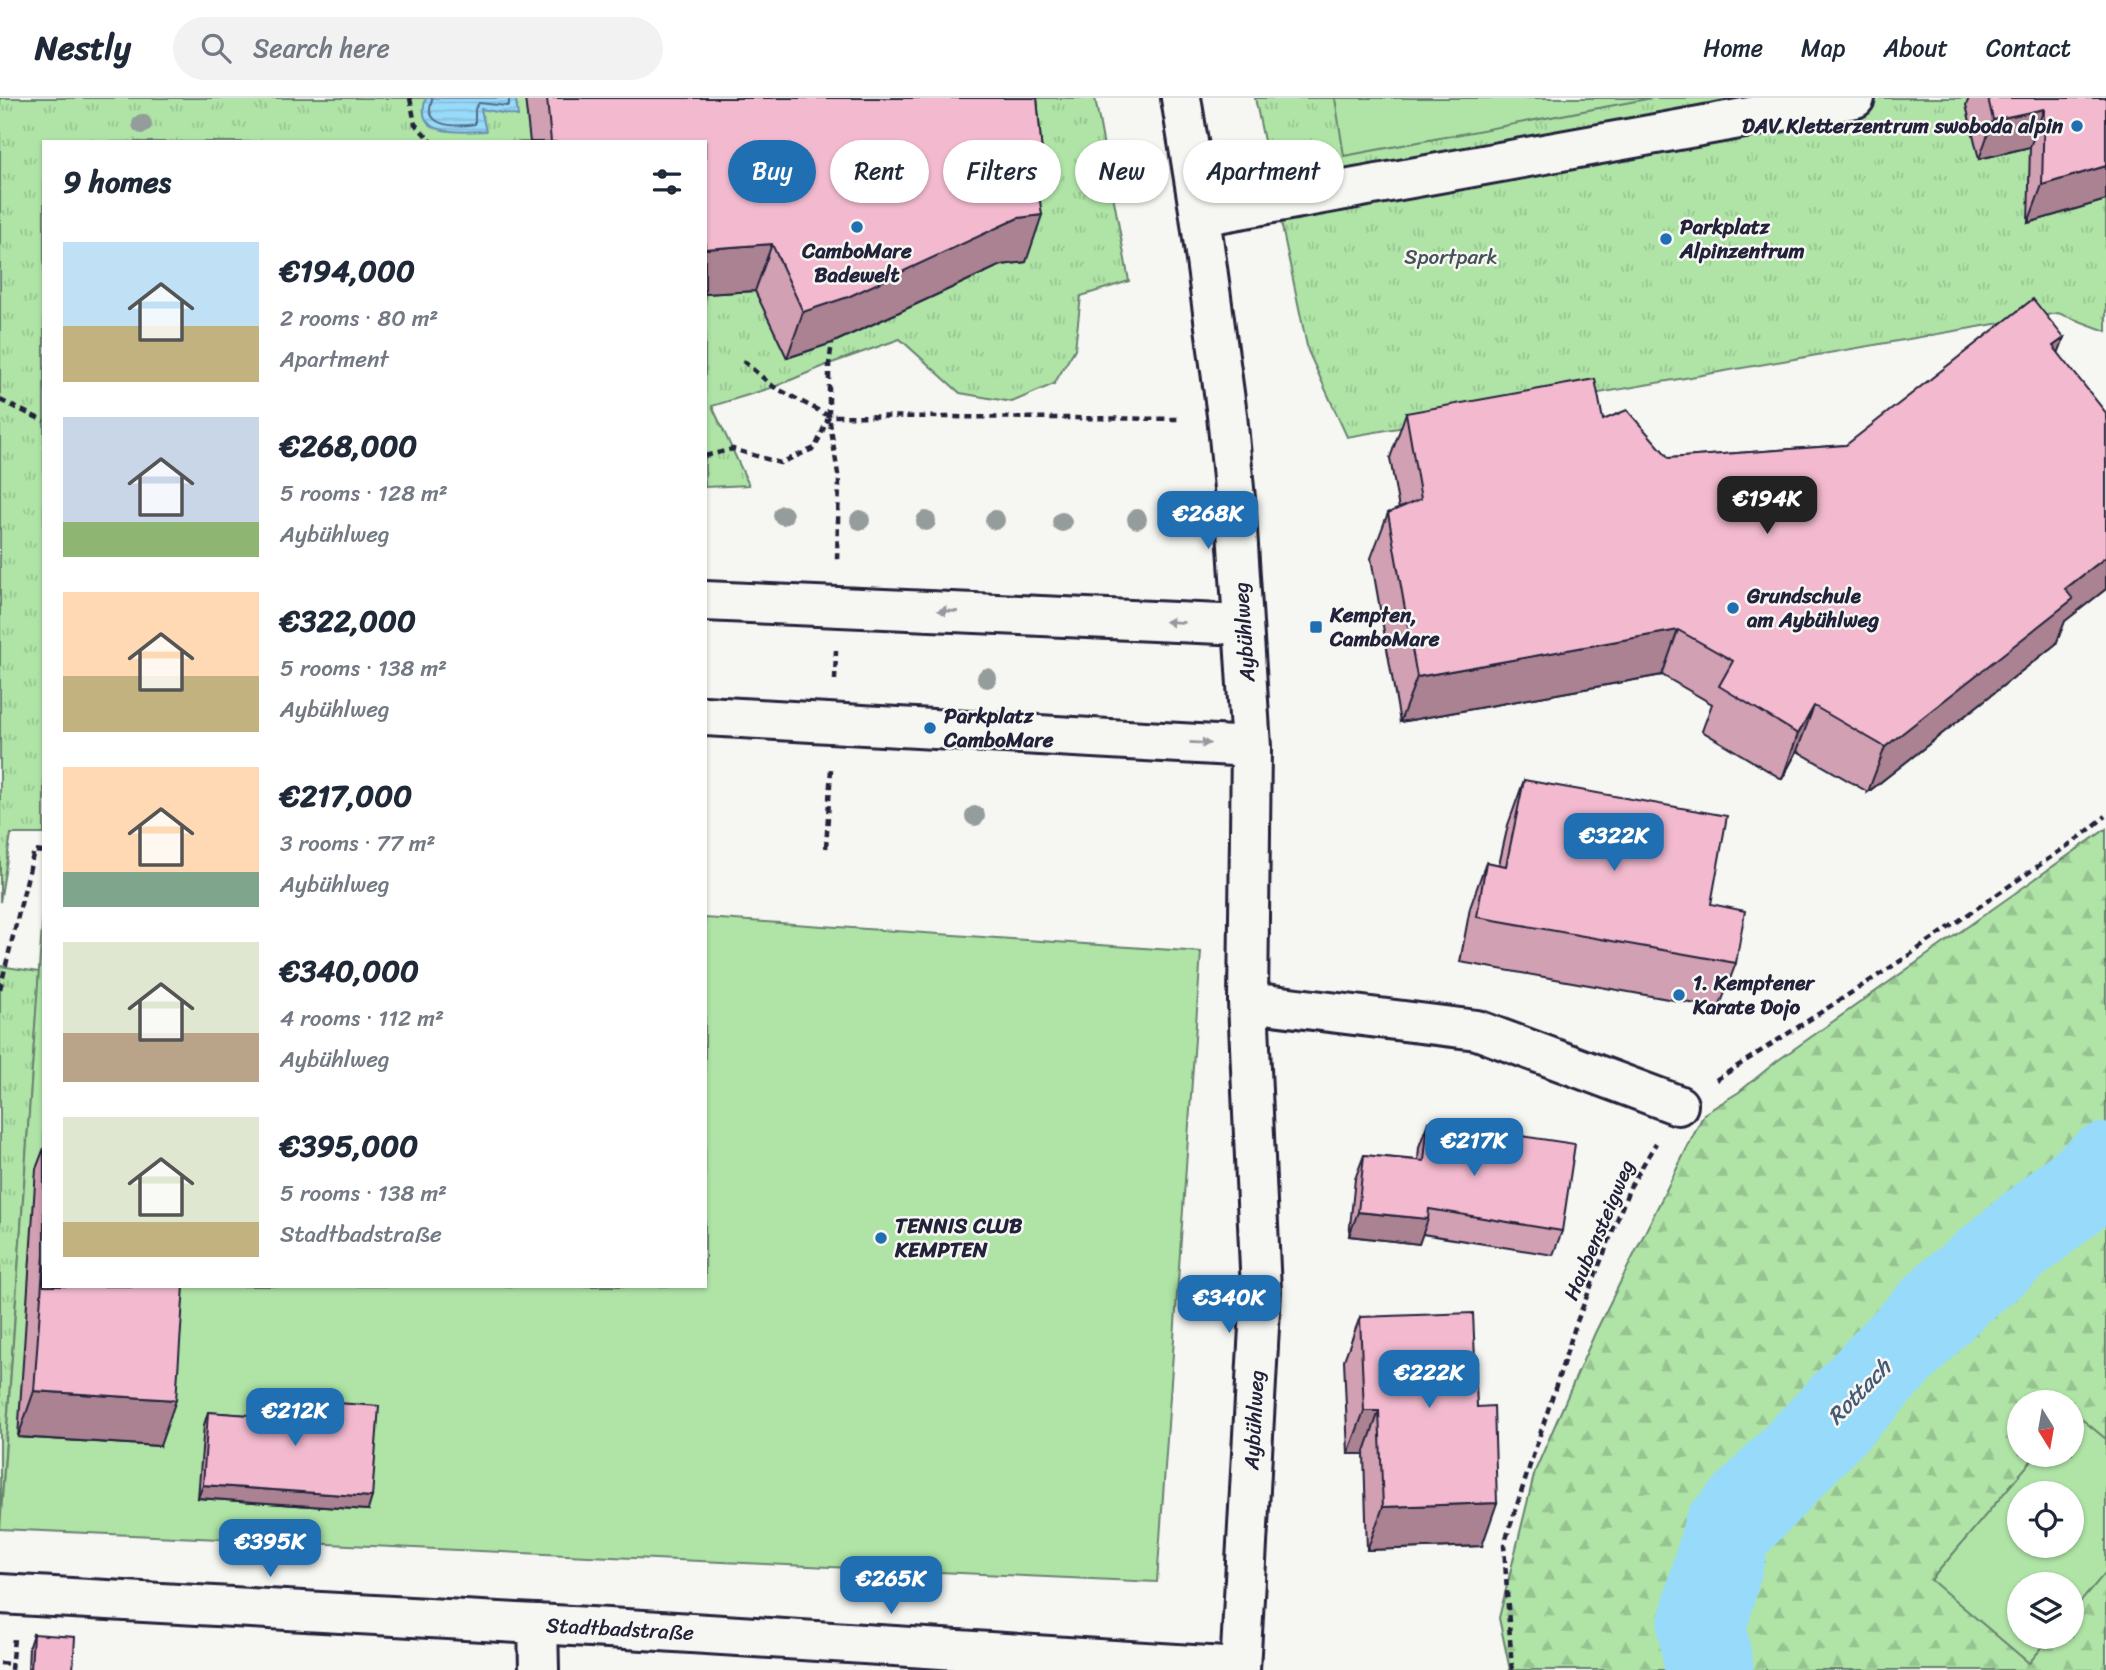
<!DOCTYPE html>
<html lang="en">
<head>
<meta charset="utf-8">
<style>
  :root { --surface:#fff; --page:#f2f2f3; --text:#1f2937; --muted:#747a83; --line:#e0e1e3; --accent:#1f6fb2 }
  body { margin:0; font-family:Sriracha,sans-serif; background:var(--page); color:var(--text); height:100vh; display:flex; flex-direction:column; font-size:26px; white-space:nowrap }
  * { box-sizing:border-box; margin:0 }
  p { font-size:23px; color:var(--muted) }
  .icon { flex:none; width:38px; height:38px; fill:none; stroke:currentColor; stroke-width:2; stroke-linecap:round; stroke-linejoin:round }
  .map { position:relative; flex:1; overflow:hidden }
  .side { position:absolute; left:42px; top:42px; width:665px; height:1148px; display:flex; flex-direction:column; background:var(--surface); border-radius:0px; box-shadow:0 2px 5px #0004 }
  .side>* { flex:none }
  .hud { position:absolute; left:728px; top:42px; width:665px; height:63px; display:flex; gap:14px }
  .needle { width:46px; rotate:169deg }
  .controls { position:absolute; left:2007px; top:1292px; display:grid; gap:14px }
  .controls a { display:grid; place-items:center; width:77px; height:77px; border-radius:50%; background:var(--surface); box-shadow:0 2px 5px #0004; font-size:35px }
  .price { position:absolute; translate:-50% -60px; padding:0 16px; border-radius:14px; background:var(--accent); color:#fff; font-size:23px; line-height:46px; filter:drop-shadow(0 2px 4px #0008) }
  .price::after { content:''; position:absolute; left:50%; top:42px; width:21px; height:16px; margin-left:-10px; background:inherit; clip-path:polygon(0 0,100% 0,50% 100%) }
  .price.on { background:#222; color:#fff }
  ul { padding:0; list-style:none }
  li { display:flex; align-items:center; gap:21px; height:175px; padding:0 21px }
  li span { display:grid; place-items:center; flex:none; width:196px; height:140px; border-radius:0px; color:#555 }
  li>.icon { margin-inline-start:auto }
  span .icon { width:84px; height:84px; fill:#fffc; stroke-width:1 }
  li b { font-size:30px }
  h2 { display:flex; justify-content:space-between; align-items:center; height:84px; padding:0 21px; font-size:30px }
  .tag { padding:0 24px; border-radius:32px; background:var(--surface); box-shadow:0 2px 5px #0004; font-size:24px; line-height:63px }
  .tag.on { background:var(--accent); color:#fff }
  header { display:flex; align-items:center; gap:42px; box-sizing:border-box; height:98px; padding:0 35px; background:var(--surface); border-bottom:2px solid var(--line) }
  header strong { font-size:33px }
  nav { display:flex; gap:38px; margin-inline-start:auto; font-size:24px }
  .search { width:490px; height:63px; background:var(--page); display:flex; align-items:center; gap:18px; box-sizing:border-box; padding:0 24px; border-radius:38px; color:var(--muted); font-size:26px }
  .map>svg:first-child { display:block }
  .grass { fill:url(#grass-tufts); stroke:#688370; stroke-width:2 }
  .forest { fill:url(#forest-firs); stroke:#688370; stroke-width:2; fill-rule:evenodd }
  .pitch { fill:#afe4a6; stroke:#688370; stroke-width:2; fill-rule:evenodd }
  .water { fill:url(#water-rules); stroke:#6990ae; stroke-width:2 }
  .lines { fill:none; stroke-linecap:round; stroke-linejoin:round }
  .shore { stroke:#516c87; stroke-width:2 }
  .river { stroke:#98dafa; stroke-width:89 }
  .minor-casing { stroke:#22223b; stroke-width:44 }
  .path { stroke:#22223b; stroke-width:4.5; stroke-dasharray:7 5; stroke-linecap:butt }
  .minor { stroke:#f6f6f2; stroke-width:38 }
  .tree { fill:#959c9c }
  .wall { fill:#d1a0b2; stroke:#22223b; stroke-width:2 }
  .shaded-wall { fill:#aa8291; stroke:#22223b; stroke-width:2 }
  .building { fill:#f3bacf; stroke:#22223b; stroke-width:2 }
  .oneway { fill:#9797a0 }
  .poi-dot { fill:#1f6fb2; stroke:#f6f6f2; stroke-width:2.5 }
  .labels { text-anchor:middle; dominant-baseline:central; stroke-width:5; stroke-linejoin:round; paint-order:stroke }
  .poi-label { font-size:21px; font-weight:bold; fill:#22223b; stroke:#f6f6f2; text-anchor:start }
  .park-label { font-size:21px; fill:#455256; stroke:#f6f6f2 }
  .street-label { font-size:21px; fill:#22223b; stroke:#f6f6f2 }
  .water-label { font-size:23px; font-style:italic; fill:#455974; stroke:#f6f6f2 }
</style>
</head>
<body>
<header>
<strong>Nestly</strong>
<div class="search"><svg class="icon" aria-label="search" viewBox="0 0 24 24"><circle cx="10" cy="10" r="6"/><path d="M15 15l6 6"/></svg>Search here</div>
<nav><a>Home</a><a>Map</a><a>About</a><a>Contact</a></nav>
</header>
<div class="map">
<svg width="2106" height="1572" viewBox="0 0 2106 1572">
  <defs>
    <pattern id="grass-tufts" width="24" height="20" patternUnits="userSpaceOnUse" patternTransform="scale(1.75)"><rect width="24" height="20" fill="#afe4a6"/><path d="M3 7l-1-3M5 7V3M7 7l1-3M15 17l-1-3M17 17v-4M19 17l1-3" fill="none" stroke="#96c390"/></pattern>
    <pattern id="forest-firs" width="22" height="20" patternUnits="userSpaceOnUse" patternTransform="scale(1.75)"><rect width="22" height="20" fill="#afe4a6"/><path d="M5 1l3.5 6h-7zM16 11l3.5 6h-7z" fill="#96c390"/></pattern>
    <pattern id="water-rules" width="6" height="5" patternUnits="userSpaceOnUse" patternTransform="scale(1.75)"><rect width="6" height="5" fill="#98dafa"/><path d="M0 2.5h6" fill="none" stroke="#83bbd7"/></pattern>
  </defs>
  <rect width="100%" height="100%" fill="#f6f6f2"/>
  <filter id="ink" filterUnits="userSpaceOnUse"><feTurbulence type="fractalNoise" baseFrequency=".0143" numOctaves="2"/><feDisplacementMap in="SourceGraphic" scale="14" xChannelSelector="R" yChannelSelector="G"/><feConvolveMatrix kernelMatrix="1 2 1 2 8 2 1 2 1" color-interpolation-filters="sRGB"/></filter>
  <g filter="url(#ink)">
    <path class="grass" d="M 0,0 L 1095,0 L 1129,183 L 1081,198 L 1075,251 L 1054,286 L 1012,304 L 960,295 L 900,241 L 829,266 L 774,289 L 712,308 L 749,387 L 705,389 L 705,44 L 44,44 L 44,736 L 11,736 L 0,804 Z
      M 1255,0 L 2106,0 L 2106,233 L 2058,215 L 1347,339 L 1308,253 Z
      M 0,868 L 39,874 L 0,1427 Z"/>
    <path class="forest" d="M 2106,731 L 2106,1572 L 1510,1572 L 1499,1520 L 1535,1373 L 1595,1235 L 1704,1016 L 1739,994 L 1777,963 ZM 2020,1304 L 2072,1304 L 2072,1356 L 2020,1356 ZM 2020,1395 L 2072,1395 L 2072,1447 L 2020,1447 ZM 2020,1486 L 2072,1486 L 2072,1538 L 2020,1538 Z"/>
    <path class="pitch" d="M 1335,0 L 1652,0 L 1344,58 Z
      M 44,800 L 44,1188 L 705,1188 L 705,820 L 1201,854 L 1157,1484 L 0,1431 Z
      M 2073,1314 L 2106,1341 L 2106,1474 L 2072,1514 L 2072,1486 L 2020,1486 L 2020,1538 L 2052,1538 L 2029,1565 L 1931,1482 L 2037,1356 L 2072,1356 ZM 2020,1395 L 2072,1395 L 2072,1447 L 2020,1447 Z"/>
    <path class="water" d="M 426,0 L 505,0 L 516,2 L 518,18 L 481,11 L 486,33 C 463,34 412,40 426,0 Z"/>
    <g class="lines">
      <path class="shore" d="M 432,0 C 432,4 430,8 430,12 C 432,31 463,28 475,26 L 475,11 L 479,5 L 507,8 L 509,6 L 509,0"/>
      <path class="river" d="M 1709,1572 L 1702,1529 L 1727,1433 L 1950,1198 L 2106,1069"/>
      <g class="minor-casing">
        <path id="minor" d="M 1181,0 L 1200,118 L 1227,317 L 1235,401 L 1251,649 L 1248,904 L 1261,1193 L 1240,1572
          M 1200,118 L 1855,0
          M 705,503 L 1243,527
          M 705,618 L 1251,649
          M 1248,904 L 1477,932 L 1678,1007
          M 0,1496 L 644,1532 L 1240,1570
          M 538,1526 L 539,1572"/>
      </g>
      <path class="path" d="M 410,0 L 415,26 L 432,44
        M 743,263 L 774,289 L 829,318 L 1181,321
        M 0,302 L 44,323
        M 829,318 L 829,266 L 832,245
        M 705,358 L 733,351 L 780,365 L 815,350 L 829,318 L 839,383 L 837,463
        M 835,582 L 836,552
        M 826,750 L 831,671
        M 0,891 L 34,753 L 44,754
        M 1716,982 L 1902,862 L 2080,739 L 2106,718
        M 0,1565 L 11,1566
        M 11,1572 L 14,1540
        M 1512,1572 L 1504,1447 L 1576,1226 L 1630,1089 L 1656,1045"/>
      <use href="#minor" class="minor"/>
    </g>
    <g class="tree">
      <circle cx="142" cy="26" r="10"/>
      <circle cx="783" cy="417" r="10"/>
      <circle cx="1137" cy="421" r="10"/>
      <circle cx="860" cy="422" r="10"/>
      <circle cx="995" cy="422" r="10"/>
      <circle cx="926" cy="423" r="10"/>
      <circle cx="1062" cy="424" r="10"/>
      <circle cx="987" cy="580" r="10"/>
      <circle cx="975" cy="718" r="10"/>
    </g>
    <path class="wall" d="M 525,0 L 1037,0 L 1043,67 L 1038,83 L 1026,164 L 1001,167 L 832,245 L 787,260 L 755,193 L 705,196 L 705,44 L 530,44 Z
      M 1969,0 L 2106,0 L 2106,102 L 2028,125 L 2030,49 L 1979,61 L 1966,7 Z
      M 2064,240 L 2058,255 L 2106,315 L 2106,491 L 2065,523 L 2056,546 L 1868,694 L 1797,653 L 1782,681 L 1702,633 L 1712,606 L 1662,577 L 1400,624 L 1371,460 L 1388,415 L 1399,411 L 1390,360 L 1406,315 L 1603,322 L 1669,360 L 1846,347 Z
      M 1524,682 L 1711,806 L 1736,865 L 1719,910 L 1460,864 L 1470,810 L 1486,764 L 1499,767 L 1508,727 Z
      M 1428,1024 L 1562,1133 L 1553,1157 L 1422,1136 L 1419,1146 L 1349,1138 L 1355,1081 L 1364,1057 L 1418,1062 L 1419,1049 Z
      M 44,1050 L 44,1188 L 160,1348 L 18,1339 L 36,1071 Z
      M 1360,1219 L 1482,1448 L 1367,1452 L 1364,1356 L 1348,1356 L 1344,1262 Z
      M 265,1300 L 368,1412 L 198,1400 L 204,1327 L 208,1314 L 260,1318 L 260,1312 Z
      M 33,1536 L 73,1572 L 28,1572 L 29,1548 Z"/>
    <path class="shaded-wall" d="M 2044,11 L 2030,49 L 1979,61 L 1993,22 Z
      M 1043,67 L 1027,113 L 1035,68 Z
      M 2106,68 L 2106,102 L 2028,125 L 2042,87 Z
      M 1042,117 L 1026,164 L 1001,167 L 832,245 L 787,260 L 803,214 L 1018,120 Z
      M 772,146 L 755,193 L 705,196 L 705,151 Z
      M 2064,240 L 2047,285 L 2053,248 Z
      M 2106,459 L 2106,491 L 2065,523 L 2056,546 L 1868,694 L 1885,649 L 2065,491 Z
      M 1678,532 L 1662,577 L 1400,624 L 1417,579 Z
      M 1814,608 L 1797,653 L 1782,681 L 1798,636 Z
      M 1358,1114 L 1428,1121 L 1419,1146 L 1349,1138 Z
      M 34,1293 L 176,1302 L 160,1348 L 18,1339 Z
      M 1364,1313 L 1379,1313 L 1364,1356 L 1348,1356 Z
      M 203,1387 L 372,1399 L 368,1412 L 198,1400 Z
      M 1497,1405 L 1482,1448 L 1367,1452 L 1383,1409 Z"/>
    <path class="building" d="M 547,0 L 1037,0 L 1043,67 L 1035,68 L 1042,117 L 1018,120 L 848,199 L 803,214 L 772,146 L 705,151 L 705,44 L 551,44 Z
      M 1988,0 L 2106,0 L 2106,68 L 2042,87 L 2044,11 L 1993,22 Z
      M 2033,201 L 2064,240 L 2053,248 L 2106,315 L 2106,459 L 2065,491 L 2073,501 L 1885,649 L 1814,608 L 1798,636 L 1719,588 L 1733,563 L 1678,532 L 1417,579 L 1388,415 L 1421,401 L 1406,315 L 1595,281 L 1603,322 L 1627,312 L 1669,360 L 1846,347 Z
      M 1524,682 L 1727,718 L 1711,806 L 1745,813 L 1736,865 L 1477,819 L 1486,764 L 1506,768 Z
      M 1428,1024 L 1575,1046 L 1562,1133 L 1429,1111 L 1428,1121 L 1358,1114 L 1364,1057 L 1424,1063 Z
      M 44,1157 L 44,1188 L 184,1188 L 176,1302 L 34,1293 Z
      M 1473,1215 L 1477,1309 L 1494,1308 L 1497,1405 L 1383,1409 L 1379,1313 L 1364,1313 L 1360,1219 Z
      M 265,1300 L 379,1308 L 372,1399 L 203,1387 L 208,1314 L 264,1318 Z
      M 33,1536 L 75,1539 L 73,1572 L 31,1572 Z"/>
    <defs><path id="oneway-solid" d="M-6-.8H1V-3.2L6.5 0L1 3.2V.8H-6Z" transform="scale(1.75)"/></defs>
    <g class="oneway">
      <use href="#oneway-solid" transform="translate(948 513) rotate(-177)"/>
      <use href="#oneway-solid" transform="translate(1175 524) rotate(-177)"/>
      <use href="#oneway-solid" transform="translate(1200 645) rotate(3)"/>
    </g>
  </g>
  <g class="poi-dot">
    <circle cx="2077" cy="28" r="7"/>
    <circle cx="857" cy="129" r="7"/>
    <circle cx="1666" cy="141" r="7"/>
    <circle cx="1733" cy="510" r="7"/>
    <rect x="1309" y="522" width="14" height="14" rx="3.5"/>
    <circle cx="930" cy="630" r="7"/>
    <circle cx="1679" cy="897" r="7"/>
    <circle cx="881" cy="1140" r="7"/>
  </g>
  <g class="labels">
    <g class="poi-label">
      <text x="2063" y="28" text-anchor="end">DAV Kletterzentrum swoboda alpin</text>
      <text x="1680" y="129">Parkplatz<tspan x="1680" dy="24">Alpinzentrum</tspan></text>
      <text x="857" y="153" text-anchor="middle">CamboMare<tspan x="857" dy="24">Badewelt</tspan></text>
      <text x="1747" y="498">Grundschule<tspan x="1747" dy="24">am Aybühlweg</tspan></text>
      <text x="1330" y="517">Kempten,<tspan x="1330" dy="24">CamboMare</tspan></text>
      <text x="944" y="618">Parkplatz<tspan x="944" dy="24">CamboMare</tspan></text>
      <text x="1693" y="885">1. Kemptener<tspan x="1693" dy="24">Karate Dojo</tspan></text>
      <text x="895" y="1128">TENNIS CLUB<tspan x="895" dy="24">KEMPTEN</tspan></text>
    </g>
    <g class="park-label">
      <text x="1451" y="159">Sportpark</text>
    </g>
    <g class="street-label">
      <text transform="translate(1244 534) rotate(-94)">Aybühlweg</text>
      <text transform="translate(1599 1132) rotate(-67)">Haubensteigweg</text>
      <text transform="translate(1254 1322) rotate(-87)">Aybühlweg</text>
      <text transform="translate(620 1531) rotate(3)">Stadtbadstraße</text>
    </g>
    <g class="water-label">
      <text transform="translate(1859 1294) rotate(-46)">Rottach</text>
    </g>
  </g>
</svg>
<div class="controls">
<a><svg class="needle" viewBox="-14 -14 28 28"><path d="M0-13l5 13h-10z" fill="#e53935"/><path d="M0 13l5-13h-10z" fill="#747a83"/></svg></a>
<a><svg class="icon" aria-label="locate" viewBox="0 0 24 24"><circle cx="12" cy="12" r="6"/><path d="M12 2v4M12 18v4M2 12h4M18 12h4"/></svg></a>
<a><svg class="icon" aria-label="layers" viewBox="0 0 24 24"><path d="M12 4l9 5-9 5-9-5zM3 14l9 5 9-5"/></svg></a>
</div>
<b class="price on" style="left:1767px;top:438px">€194K</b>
<b class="price" style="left:1208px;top:453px">€268K</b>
<b class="price" style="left:1614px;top:775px">€322K</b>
<b class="price" style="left:1474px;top:1080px">€217K</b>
<b class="price" style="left:1229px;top:1237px">€340K</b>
<b class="price" style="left:1429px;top:1312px">€222K</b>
<b class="price" style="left:295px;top:1350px">€212K</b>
<b class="price" style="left:270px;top:1481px">€395K</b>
<b class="price" style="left:891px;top:1518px">€265K</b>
<div class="hud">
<a class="tag on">Buy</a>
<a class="tag">Rent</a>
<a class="tag">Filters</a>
<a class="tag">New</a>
<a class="tag">Apartment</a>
</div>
<section class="side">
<h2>9 homes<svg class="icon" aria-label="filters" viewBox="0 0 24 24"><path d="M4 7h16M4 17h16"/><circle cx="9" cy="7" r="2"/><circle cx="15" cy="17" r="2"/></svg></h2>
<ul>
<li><span style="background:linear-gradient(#bfe0f5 60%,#c2b280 0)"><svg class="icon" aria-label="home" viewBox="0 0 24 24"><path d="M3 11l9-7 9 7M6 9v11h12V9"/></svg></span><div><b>€194,000</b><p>2 rooms · 80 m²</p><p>Apartment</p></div></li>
<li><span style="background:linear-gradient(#c9d6e8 75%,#8fb573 0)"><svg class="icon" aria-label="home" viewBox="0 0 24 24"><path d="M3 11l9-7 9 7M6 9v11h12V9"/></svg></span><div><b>€268,000</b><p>5 rooms · 128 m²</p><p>Aybühlweg</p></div></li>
<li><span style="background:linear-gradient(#ffd9b3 60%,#c2b280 0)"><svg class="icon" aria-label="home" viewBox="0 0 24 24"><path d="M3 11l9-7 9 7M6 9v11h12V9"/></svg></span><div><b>€322,000</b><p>5 rooms · 138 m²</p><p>Aybühlweg</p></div></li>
<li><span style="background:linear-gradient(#ffd9b3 75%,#7fa58c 0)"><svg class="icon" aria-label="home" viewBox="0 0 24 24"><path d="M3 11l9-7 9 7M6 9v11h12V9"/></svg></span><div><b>€217,000</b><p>3 rooms · 77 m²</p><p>Aybühlweg</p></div></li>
<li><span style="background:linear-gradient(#dfe7d0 65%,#b9a48a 0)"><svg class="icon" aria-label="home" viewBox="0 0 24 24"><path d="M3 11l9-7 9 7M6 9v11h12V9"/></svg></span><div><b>€340,000</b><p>4 rooms · 112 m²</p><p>Aybühlweg</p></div></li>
<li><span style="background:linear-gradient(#dfe7d0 75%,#c2b280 0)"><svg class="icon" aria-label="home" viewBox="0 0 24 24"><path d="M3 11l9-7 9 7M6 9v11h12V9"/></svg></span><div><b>€395,000</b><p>5 rooms · 138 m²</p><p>Stadtbadstraße</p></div></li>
</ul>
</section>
</div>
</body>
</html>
